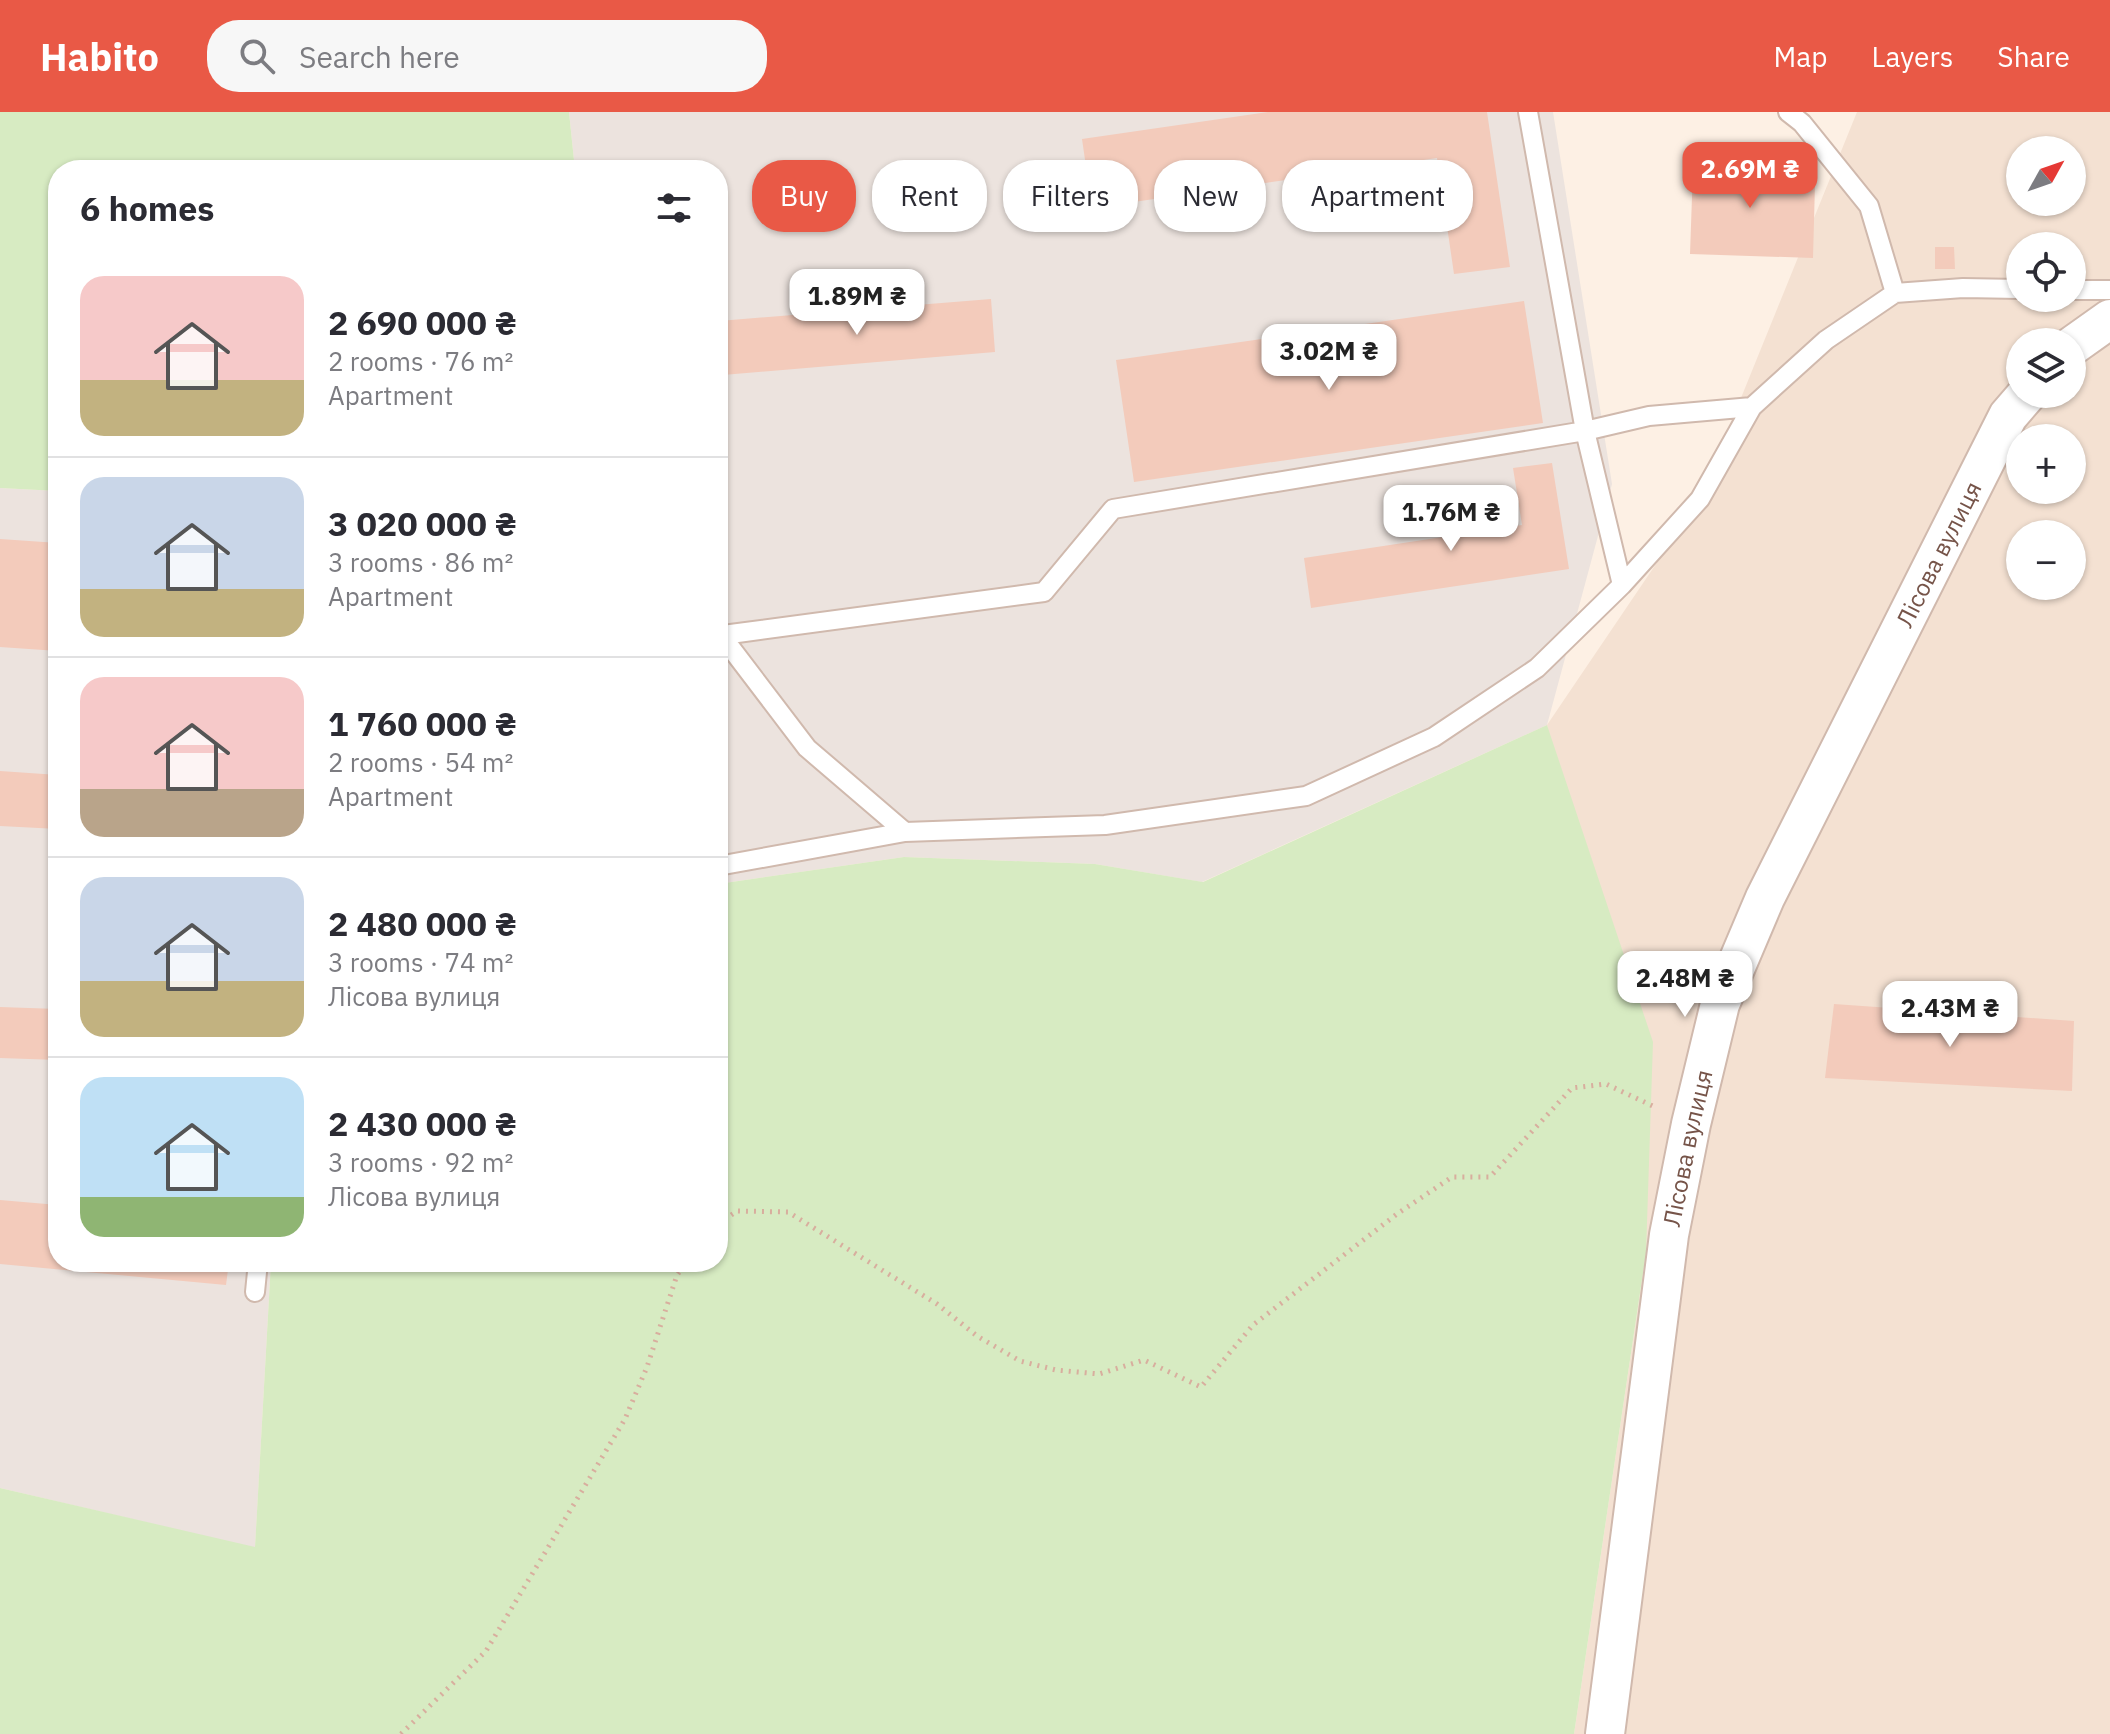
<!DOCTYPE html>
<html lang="en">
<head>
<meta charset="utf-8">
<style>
  :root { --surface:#fff; --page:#f7f7f7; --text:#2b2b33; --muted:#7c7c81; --line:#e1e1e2; --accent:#e95946 }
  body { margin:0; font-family:"IBM Plex Sans",sans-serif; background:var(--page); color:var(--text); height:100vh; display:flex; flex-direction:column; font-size:30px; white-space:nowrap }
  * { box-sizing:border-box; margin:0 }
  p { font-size:26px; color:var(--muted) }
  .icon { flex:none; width:44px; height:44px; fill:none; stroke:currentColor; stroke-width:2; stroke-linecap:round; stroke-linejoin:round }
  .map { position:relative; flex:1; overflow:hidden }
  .sheet { position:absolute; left:48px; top:48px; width:680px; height:1112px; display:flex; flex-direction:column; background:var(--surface); border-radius:32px; box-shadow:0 2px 6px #0004 }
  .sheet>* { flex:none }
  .hud { position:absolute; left:752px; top:48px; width:760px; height:72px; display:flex; gap:16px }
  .needle { width:52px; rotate:50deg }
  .controls { position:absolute; left:2006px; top:24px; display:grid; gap:16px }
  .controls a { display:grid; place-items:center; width:80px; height:80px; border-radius:50%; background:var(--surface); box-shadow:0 2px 6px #0004; font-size:40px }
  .price { position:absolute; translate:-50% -68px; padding:0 18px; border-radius:16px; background:#fff; color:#222; font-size:26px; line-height:52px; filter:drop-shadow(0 2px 4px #0008) }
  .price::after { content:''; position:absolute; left:50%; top:48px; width:24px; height:18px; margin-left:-12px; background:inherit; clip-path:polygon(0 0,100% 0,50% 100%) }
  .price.active { background:var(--accent); color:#fff }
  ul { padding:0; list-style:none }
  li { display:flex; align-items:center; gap:24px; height:200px; padding:0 32px }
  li+li { border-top:2px solid var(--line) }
  li span { display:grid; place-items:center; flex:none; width:224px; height:160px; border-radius:24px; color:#555 }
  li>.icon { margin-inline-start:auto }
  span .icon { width:96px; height:96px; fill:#fffc; stroke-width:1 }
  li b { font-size:34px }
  h2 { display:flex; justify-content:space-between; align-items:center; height:96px; padding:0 32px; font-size:34px }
  .tag { padding:0 28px; border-radius:32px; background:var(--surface); box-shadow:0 2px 6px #0004; font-size:28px; line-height:72px }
  .tag.active { background:var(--accent); color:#fff }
  header { display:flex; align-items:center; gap:48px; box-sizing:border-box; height:112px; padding:0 40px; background:var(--accent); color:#fff }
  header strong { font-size:38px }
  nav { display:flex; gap:44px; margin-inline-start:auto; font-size:28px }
  .search { width:560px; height:72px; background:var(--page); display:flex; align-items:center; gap:20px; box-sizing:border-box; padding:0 28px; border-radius:32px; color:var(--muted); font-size:30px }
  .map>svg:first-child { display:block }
  .residential { fill:#f4e1d2; fill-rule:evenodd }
  .industrial { fill:#ece3de }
  .green { fill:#d7ebc2 }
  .building { fill:#f3cbbb }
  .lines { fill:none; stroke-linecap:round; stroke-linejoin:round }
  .service-casing { stroke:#d0b9ad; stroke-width:22 }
  .minor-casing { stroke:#d0b9ad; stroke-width:42 }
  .path { stroke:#d8ae9e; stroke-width:5; stroke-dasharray:2 6; stroke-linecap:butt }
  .service { stroke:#fff; stroke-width:18 }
  .minor { stroke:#fff; stroke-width:38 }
  .labels { text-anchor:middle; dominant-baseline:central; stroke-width:8; stroke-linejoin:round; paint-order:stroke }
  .street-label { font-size:24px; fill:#765449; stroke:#fff5eb }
</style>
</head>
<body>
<header>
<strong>Habito</strong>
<div class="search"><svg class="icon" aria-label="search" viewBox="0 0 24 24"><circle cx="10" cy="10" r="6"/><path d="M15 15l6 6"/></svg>Search here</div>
<nav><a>Map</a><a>Layers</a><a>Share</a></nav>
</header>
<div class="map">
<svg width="2110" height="1622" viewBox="0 0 2110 1622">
  <rect width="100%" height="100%" fill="#fdf0e4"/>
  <path class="residential" d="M 1857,0 L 2110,0 L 2110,1622 L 1574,1622 L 1646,1141 L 1547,613 L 1700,387 ZM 2020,38 L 2072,38 L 2072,90 L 2020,90 ZM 2020,134 L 2072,134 L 2072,186 L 2020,186 ZM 2020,230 L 2072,230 L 2072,282 L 2020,282 ZM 2020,326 L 2072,326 L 2072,378 L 2020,378 ZM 2020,422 L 2072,422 L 2072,474 L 2020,474 Z"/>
  <path class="industrial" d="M 569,0 L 1553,0 L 1612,372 L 1547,613 L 1202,770 L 1095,752 L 904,745 L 718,772 L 718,58 L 575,58 Z
    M 0,376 L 58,379 L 58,1150 L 271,1150 L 255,1436 L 0,1376 Z"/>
  <path class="green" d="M 0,0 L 569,0 L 575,58 L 58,58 L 58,379 L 0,376 Z
    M 1547,613 L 1653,930 L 1646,1141 L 1574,1622 L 0,1622 L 0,1376 L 255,1435 L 271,1150 L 718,1150 L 718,772 L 904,745 L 1095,752 L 1203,770 Z"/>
  <path class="building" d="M 1268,0 L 1487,0 L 1510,155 L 1454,162 L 1437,46 L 1092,96 L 1082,27 Z
    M 1708,40 L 1742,41 L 1741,56 L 1755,57 L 1756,44 L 1782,45 L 1781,71 L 1815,72 L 1813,146 L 1690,142 L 1693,56 L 1708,57 Z
    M 1935,135 L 1954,135 L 1955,157 L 1935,157 Z
    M 991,187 L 995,240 L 723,263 L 719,209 Z
    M 1524,189 L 1543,311 L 1134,370 L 1116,248 Z
    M 1552,351 L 1569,457 L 1311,496 L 1304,446 L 1522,413 L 1513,356 Z
    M 0,427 L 58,431 L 58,539 L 0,535 Z
    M 0,659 L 58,663 L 58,717 L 0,714 Z
    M 1834,892 L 2074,909 L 2072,979 L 1825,966 Z
    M 0,895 L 58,897 L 58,948 L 0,946 Z
    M 0,1088 L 58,1093 L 58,1150 L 229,1150 L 226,1173 L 0,1152 Z"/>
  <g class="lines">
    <g class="service-casing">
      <path id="service" d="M 1788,0 L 1802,11 L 1869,94 L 1895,181
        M 2072,178 L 2110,178
        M 1752,295 L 1649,304 L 1585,319 L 1622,473 L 1700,387 L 1752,295 L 1826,228 L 1895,181 L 1963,176 L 2020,177
        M 718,519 L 807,636 L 905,720 L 1105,713 L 1306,684 L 1434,625 L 1537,556 L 1622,473
        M 723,523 L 1044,480 L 1113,397 L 1585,319 L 1528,0
        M 718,754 L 905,720
        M 255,1180 L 258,1150"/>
    </g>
    <g class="minor-casing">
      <g id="minor">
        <path d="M 2072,234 L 2110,207"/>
        <path id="s1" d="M 1605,1622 L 1669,1123 L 1691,1012 L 1720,892 L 1765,786 L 2008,304 L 2027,282"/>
      </g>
    </g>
    <path class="path" d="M 718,1112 L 737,1099 L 788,1100 L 937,1192 L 977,1224 L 1020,1249 L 1056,1258 L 1099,1262 L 1144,1248 L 1201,1275 L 1253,1213 L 1397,1102 L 1452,1065 L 1490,1065 L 1572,976 L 1606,972 L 1657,996
      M 401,1622 L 486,1539 L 625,1307 L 647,1255 L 677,1163 L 687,1150"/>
    <use href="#service" class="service"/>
    <use href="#minor" class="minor"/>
  </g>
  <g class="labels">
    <g class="street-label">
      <text stroke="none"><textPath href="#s1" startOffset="1240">Лісова вулиця</textPath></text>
      <text stroke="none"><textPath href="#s1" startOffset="592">Лісова вулиця</textPath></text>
    </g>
  </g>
</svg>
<div class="controls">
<a><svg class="needle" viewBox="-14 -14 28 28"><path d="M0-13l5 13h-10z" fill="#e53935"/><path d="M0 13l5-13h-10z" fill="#7c7c81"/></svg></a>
<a><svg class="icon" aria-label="locate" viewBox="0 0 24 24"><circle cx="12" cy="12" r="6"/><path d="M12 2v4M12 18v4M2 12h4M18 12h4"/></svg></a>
<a><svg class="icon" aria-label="layers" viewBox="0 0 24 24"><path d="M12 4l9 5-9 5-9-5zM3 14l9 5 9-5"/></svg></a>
<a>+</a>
<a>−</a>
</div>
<b class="price active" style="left:1750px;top:98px">2.69M ₴</b>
<b class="price" style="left:857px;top:225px">1.89M ₴</b>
<b class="price" style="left:1329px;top:280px">3.02M ₴</b>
<b class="price" style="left:1451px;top:441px">1.76M ₴</b>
<b class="price" style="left:1685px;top:907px">2.48M ₴</b>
<b class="price" style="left:1950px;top:937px">2.43M ₴</b>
<div class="hud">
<a class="tag active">Buy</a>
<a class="tag">Rent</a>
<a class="tag">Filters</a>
<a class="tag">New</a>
<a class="tag">Apartment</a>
</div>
<section class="sheet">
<h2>6 homes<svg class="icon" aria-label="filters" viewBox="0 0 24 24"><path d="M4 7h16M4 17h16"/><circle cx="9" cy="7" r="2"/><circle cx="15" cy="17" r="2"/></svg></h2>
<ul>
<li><span style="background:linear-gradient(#f6c9c9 65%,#c2b280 0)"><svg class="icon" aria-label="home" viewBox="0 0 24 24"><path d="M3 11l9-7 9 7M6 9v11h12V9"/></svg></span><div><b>2 690 000 ₴</b><p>2 rooms · 76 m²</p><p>Apartment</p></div></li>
<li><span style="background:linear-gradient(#c9d6e8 70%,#c2b280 0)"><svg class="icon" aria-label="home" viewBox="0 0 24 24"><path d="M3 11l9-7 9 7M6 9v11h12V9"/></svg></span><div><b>3 020 000 ₴</b><p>3 rooms · 86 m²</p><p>Apartment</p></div></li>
<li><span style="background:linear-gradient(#f6c9c9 70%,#b9a48a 0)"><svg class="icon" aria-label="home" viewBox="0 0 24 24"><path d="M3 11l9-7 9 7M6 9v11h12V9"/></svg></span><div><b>1 760 000 ₴</b><p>2 rooms · 54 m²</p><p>Apartment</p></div></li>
<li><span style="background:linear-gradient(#c9d6e8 65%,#c2b280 0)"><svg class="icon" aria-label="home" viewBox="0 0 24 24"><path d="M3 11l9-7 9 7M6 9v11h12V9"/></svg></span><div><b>2 480 000 ₴</b><p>3 rooms · 74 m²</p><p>Лісова вулиця</p></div></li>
<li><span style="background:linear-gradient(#bfe0f5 75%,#8fb573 0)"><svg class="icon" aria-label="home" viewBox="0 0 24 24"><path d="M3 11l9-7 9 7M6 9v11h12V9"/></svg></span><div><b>2 430 000 ₴</b><p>3 rooms · 92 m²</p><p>Лісова вулиця</p></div></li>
</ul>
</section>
</div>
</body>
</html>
